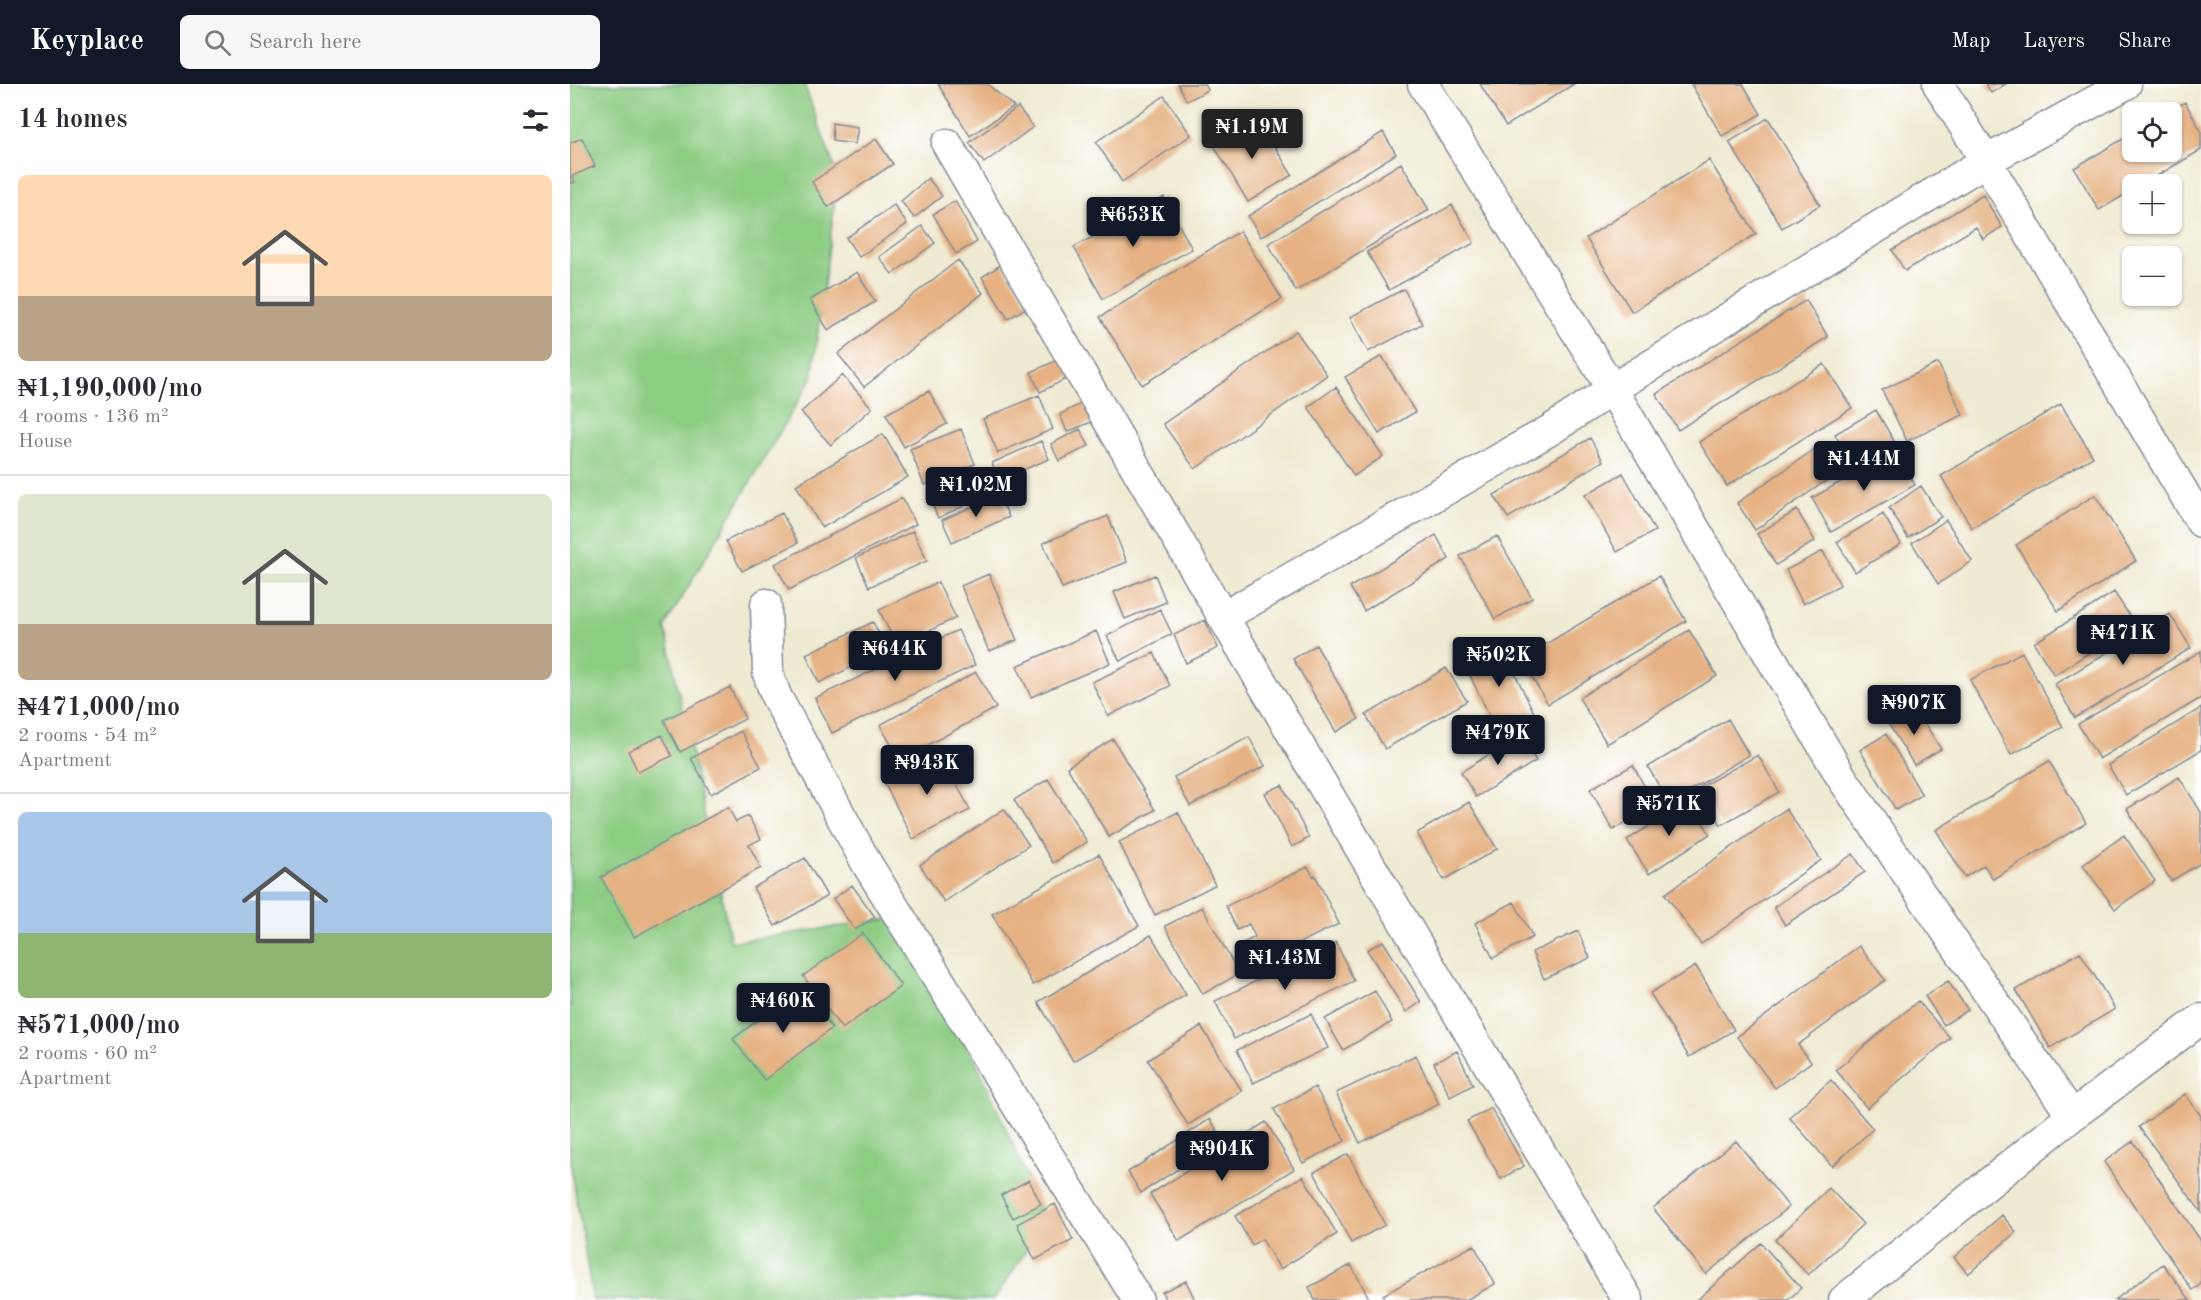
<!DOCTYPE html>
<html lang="en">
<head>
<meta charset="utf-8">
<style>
  :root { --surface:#fff; --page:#f7f7f7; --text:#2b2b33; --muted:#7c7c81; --line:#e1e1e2; --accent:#111827 }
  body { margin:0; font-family:"Old Standard TT",serif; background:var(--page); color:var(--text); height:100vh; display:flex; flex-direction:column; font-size:22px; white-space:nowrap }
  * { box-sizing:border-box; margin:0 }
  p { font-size:20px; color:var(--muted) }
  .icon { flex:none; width:33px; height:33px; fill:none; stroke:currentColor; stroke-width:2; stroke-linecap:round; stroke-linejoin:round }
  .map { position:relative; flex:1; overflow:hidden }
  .drawer { display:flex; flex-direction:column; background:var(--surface); width:570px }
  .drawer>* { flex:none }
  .buttons { position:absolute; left:1552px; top:18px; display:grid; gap:12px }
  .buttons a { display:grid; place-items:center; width:60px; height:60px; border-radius:9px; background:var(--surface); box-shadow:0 2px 4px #0004; font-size:30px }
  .price { position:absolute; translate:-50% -51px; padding:0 14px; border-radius:6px; background:var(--accent); color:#fff; font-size:20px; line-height:39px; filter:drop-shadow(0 2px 3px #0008) }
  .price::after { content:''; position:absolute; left:50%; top:36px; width:18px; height:14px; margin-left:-9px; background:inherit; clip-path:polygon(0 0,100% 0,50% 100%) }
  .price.selected { background:#222; color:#fff }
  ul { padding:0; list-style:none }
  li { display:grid; align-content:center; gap:12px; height:318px; padding:0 18px }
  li+li { border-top:2px solid var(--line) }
  li span { display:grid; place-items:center; height:186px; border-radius:9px; color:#555 }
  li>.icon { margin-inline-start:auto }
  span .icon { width:108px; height:108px; fill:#fffc; stroke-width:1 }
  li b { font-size:26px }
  h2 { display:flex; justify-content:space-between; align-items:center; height:72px; padding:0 18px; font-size:26px }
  header { display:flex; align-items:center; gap:36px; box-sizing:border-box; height:84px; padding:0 30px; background:var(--accent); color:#fff }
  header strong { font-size:28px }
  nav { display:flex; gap:33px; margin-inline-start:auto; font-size:21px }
  .search { width:420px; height:54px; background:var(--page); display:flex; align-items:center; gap:15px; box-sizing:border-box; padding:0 21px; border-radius:9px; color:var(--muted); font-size:22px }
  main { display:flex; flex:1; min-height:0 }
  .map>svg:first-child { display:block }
  .green { fill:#8dcc83; stroke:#547e70; stroke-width:1.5 }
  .building { fill:#e6b284 }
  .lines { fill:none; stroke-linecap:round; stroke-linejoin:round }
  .street-casing { stroke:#858c98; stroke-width:33 }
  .street { stroke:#fff; stroke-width:30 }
</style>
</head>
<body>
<header>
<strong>Keyplace</strong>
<div class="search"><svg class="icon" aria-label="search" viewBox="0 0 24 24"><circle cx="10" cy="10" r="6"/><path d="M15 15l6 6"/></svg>Search here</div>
<nav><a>Map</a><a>Layers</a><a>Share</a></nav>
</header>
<main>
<section class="drawer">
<h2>14 homes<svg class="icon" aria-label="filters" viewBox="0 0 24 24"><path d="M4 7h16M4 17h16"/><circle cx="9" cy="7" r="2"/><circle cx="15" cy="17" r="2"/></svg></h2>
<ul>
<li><span style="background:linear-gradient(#ffd9b3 65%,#b9a48a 0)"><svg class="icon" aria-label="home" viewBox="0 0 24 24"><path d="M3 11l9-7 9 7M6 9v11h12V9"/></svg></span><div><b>₦1,190,000/mo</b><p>4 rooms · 136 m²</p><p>House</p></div></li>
<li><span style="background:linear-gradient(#dfe7d0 70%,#b9a48a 0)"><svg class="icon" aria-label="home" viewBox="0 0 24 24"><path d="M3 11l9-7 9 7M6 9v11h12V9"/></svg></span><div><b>₦471,000/mo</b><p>2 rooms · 54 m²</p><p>Apartment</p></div></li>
<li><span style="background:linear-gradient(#a9c7e8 65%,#8fb573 0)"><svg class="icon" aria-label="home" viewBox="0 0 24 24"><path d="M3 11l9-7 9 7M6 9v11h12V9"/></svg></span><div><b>₦571,000/mo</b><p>2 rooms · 60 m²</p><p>Apartment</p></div></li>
</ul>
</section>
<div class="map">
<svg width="1631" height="1216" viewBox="0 0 1631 1216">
  <rect width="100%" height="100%" fill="#fff"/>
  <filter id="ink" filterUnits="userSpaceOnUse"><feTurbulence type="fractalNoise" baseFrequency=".0167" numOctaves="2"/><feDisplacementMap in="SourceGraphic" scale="12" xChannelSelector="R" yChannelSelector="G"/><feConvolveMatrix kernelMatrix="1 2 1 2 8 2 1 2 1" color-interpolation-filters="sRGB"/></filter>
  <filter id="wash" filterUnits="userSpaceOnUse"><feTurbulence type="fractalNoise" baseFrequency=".008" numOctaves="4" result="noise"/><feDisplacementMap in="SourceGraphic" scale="24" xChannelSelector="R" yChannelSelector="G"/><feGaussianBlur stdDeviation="1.35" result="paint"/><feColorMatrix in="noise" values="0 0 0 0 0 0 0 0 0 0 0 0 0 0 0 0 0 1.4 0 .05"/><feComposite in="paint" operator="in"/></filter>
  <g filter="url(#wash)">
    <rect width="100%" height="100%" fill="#efead2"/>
    <path class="green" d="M 0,0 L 234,0 L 268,93 L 242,294 L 95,542 L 161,858 L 319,835 L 408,981 L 476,1136 L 424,1216 L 23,1216 L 0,1077 Z"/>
    <g id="blocks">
      <path class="building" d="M 368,0 L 417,0 L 444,23 L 400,52 Z
        M 608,0 L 635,0 L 638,6 L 617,17 Z
        M 910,0 L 1004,0 L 936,42 Z
        M 1121,0 L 1173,0 L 1191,30 L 1152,52 Z
        M 1415,0 L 1436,0 L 1421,9 Z
        M 594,12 L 621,51 L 552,98 L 526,58 Z
        M 1615,18 L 1631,47 L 1631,66 L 1573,100 L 1563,100 L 1563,106 L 1529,126 L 1504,84 L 1563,49 L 1563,68 L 1602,68 L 1602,28 L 1598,28 Z
        M 448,23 L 463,43 L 414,79 L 399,59 Z
        M 687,33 L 722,91 L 678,118 L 643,60 Z
        M 1198,34 L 1250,121 L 1212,144 L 1159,58 Z
        M 262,39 L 288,43 L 285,60 L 263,57 Z
        M 813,48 L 826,70 L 691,153 L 678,132 Z
        M 12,54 L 25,82 L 2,92 L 5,98 L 0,100 L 0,59 Z
        M 306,55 L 323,80 L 258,123 L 242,98 Z
        M 1139,76 L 1186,150 L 1062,228 L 1016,154 Z
        M 831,79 L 859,126 L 726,207 L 698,160 Z
        M 358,94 L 372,112 L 344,134 L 331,117 Z
        M 1413,111 L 1432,143 L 1413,155 L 1406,143 L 1335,187 L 1322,166 Z
        M 594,113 L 622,165 L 533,215 L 504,163 Z
        M 385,117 L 407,158 L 386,170 L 363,130 Z
        M 324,121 L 337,140 L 289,173 L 276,154 Z
        M 882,121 L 904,159 L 819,206 L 797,168 Z
        M 352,142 L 365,159 L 322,190 L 309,173 Z
        M 670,147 L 712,215 L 572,301 L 530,233 Z
        M 388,176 L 413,209 L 294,303 L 268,270 Z
        M 432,180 L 459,222 L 438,235 L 412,193 Z
        M 287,188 L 305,218 L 258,246 L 240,216 Z
        M 834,205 L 852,240 L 798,268 L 780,233 Z
        M 1236,216 L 1258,253 L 1108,346 L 1086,310 Z
        M 726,247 L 757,291 L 625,385 L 593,340 Z
        M 812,272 L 845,328 L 809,350 L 775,293 Z
        M 494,273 L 502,292 L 470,308 L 461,288 Z
        M 1368,279 L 1393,331 L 1337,357 L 1312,306 Z
        M 1254,280 L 1282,324 L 1157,402 L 1129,358 Z
        M 272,291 L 302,324 L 261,361 L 231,328 Z
        M 766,303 L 813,372 L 784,392 L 738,323 Z
        M 359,307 L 377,340 L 334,363 L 316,330 Z
        M 469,311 L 483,345 L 428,369 L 413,335 Z
        M 517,317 L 526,336 L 497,348 L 490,330 Z
        M 1491,320 L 1523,373 L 1402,444 L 1371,392 Z
        M 1306,326 L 1324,357 L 1282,381 L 1265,350 Z
        M 391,345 L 405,380 L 354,401 L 340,365 Z
        M 510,345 L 519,362 L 489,377 L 481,360 Z
        M 313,350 L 338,393 L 252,444 L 226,401 Z
        M 1020,354 L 1033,377 L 938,434 L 924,411 Z
        M 471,357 L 479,375 L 429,396 L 422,379 Z
        M 1252,360 L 1270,387 L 1185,446 L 1167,419 Z
        M 1326,367 L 1345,401 L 1261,448 L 1242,414 Z
        M 1053,389 L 1085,447 L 1047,468 L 1015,411 Z
        M 384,399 L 394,422 L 368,434 L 358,411 Z
        M 1351,402 L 1371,433 L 1338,454 L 1319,424 Z
        M 429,411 L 439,433 L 382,458 L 372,436 Z
        M 1525,411 L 1566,477 L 1488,527 L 1446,461 Z
        M 332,414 L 346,440 L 219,506 L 205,480 Z
        M 1227,426 L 1245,457 L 1206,481 L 1187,450 Z
        M 212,429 L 228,459 L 172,487 L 156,457 Z
        M 1313,430 L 1331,460 L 1285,488 L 1267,458 Z
        M 538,432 L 557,478 L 492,504 L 473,459 Z
        M 1376,436 L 1402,477 L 1368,500 L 1342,459 Z
        M 343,447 L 357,477 L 299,503 L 286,474 Z
        M 866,451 L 879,475 L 794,527 L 780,503 Z
        M 927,452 L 962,514 L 925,535 L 890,472 Z
        M 1253,467 L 1270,501 L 1233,520 L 1216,486 Z
        M 419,490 L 447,556 L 419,567 L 391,502 Z
        M 585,491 L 596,518 L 555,535 L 544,508 Z
        M 1089,492 L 1116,537 L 978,620 L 951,575 Z
        M 368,498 L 386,534 L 327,562 L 309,526 Z
        M 1544,508 L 1565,540 L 1484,591 L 1464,559 Z
        M 590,525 L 602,550 L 550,577 L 537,552 Z
        M 1600,530 L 1621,564 L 1505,634 L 1485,600 Z
        M 635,536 L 648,564 L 616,579 L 604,551 Z
        M 303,538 L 317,566 L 249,599 L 236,570 Z
        M 388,546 L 405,581 L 262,649 L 245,614 Z
        M 1119,546 L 1147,592 L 1037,660 L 1009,614 Z
        M 526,547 L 540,579 L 461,613 L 447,582 Z
        M 929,557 L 966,633 L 929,651 L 892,575 Z
        M 746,561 L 789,635 L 766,648 L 723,575 Z
        M 1631,567 L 1631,614 L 1529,675 L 1508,640 Z
        M 1452,568 L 1493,643 L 1441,671 L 1400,596 Z
        M 584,569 L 600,602 L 538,632 L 522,598 Z
        M 876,584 L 897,617 L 815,665 L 796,631 Z
        M 406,588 L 426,624 L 330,676 L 310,641 Z
        M 160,603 L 175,635 L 110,668 L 94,636 Z
        M 1344,623 L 1371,665 L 1344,681 L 1318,639 Z
        M 1631,624 L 1631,666 L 1556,711 L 1538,681 Z
        M 1158,635 L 1179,671 L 1099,719 L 1078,683 Z
        M 171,647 L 191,683 L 141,710 L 121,674 Z
        M 1316,650 L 1352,711 L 1326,726 L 1290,666 Z
        M 92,651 L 102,672 L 68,688 L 58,667 Z
        M 950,651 L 966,677 L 906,713 L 891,688 Z
        M 679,653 L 695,682 L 620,722 L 604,693 Z
        M 543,655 L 585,726 L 539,753 L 497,683 Z
        M 371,670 L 400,726 L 343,755 L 314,698 Z
        M 1188,671 L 1209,708 L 1151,741 L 1130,703 Z
        M 1479,677 L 1516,739 L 1423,795 L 1414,781 L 1395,793 L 1366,746 Z
        M 1063,681 L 1085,722 L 1043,746 L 1020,705 Z
        M 1609,693 L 1631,728 L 1631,779 L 1601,797 L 1557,725 Z
        M 478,695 L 517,758 L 483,779 L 444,716 Z
        M 712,701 L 739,754 L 722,763 L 695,709 Z
        M 1119,717 L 1140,750 L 1079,790 L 1057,756 Z
        M 899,718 L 927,765 L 874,796 L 847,749 Z
        M 158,723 L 166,738 L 178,732 L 191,755 L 179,761 L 191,784 L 64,853 L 31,793 Z
        M 434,725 L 459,761 L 374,818 L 350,781 Z
        M 1216,725 L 1251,776 L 1131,860 L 1095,810 Z
        M 608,728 L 645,801 L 585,831 L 549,758 Z
        M 1554,751 L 1585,797 L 1545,825 L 1513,781 Z
        M 529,770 L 569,842 L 463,901 L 422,830 Z
        M 1283,770 L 1295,788 L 1215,841 L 1204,823 Z
        M 235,774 L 257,812 L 205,842 L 183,804 Z
        M 738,783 L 743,792 L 745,791 L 769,840 L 683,881 L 673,859 L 685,853 L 679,840 L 667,846 L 656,822 Z
        M 282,801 L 305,833 L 285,846 L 263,815 Z
        M 944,818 L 963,853 L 923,874 L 905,839 Z
        M 632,823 L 669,890 L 633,910 L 595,842 Z
        M 1008,847 L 1020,874 L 974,895 L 962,868 Z
        M 293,849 L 331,902 L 272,945 L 233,892 Z
        M 581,851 L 616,911 L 503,977 L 468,918 Z
        M 813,857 L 851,918 L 836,928 L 797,866 Z
        M 766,858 L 784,897 L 664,955 L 645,917 Z
        M 1289,862 L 1315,896 L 1228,961 L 1241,978 L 1205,1004 L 1167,953 Z
        M 1510,868 L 1545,925 L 1480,964 L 1446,906 Z
        M 1126,882 L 1164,946 L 1119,973 L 1080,909 Z
        M 1378,897 L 1398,926 L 1374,941 L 1355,912 Z
        M 231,903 L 262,944 L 194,996 L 163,955 Z
        M 805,907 L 822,938 L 773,966 L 755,935 Z
        M 1348,917 L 1380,954 L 1297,1024 L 1266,986 Z
        M 741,930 L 758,964 L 683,999 L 667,966 Z
        M 631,942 L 672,1007 L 618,1041 L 578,976 Z
        M 887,967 L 903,1001 L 880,1013 L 864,979 Z
        M 846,971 L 869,1020 L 790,1059 L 766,1009 Z
        M 1261,996 L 1303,1045 L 1262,1082 L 1219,1033 Z
        M 745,1003 L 775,1057 L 733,1079 L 704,1025 Z
        M 1615,1010 L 1631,1032 L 1631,1128 L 1569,1043 Z
        M 921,1024 L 954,1082 L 931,1095 L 897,1037 Z
        M 640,1035 L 653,1056 L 571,1109 L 558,1088 Z
        M 696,1038 L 724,1085 L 609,1157 L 580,1110 Z
        M 1166,1057 L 1219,1123 L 1136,1190 L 1083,1124 Z
        M 1563,1057 L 1631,1157 L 1631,1200 L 1622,1206 L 1534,1078 Z
        M 778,1070 L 815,1141 L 781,1159 L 744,1088 Z
        M 733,1092 L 767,1150 L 710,1185 L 692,1155 L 682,1161 L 665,1132 Z
        M 459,1096 L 471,1120 L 443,1134 L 431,1111 Z
        M 1259,1104 L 1293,1140 L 1238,1191 L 1205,1156 Z
        M 485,1120 L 503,1156 L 465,1176 L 447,1140 Z
        M 1432,1131 L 1446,1148 L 1398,1190 L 1384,1173 Z
        M 1191,1159 L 1231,1204 L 1218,1216 L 1127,1216 Z
        M 904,1161 L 925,1200 L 896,1216 L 816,1216 L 813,1211 Z
        M 1593,1180 L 1620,1216 L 1545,1216 Z
        M 781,1181 L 800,1216 L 745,1216 L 739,1203 Z
        M 616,1197 L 625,1216 L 596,1216 L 592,1208 Z"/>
    </g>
  </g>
  <g filter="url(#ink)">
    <use href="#blocks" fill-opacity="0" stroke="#858c98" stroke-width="1.5"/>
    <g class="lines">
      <g class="street-casing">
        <path id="street" d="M 853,0 L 1042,305 L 1272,694 L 1502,1032
          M 1368,0 L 1416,77 L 1631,438
          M 377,60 L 653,533 L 1058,1216
          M 196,520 L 198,589 L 206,612 L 297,780 L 568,1216
          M 653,533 L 982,345 L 1042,305 L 1416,77 L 1556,0
          M 1274,1216 L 1502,1032 L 1631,935"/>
      </g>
      <use href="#street" class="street"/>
    </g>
  </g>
</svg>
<div class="buttons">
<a><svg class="icon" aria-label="locate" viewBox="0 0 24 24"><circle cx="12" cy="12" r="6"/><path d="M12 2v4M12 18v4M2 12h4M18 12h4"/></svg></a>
<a>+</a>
<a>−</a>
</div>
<b class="price selected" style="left:682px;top:76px">₦1.19M</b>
<b class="price" style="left:563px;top:164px">₦653K</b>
<b class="price" style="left:1294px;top:408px">₦1.44M</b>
<b class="price" style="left:406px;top:434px">₦1.02M</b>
<b class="price" style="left:1553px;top:582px">₦471K</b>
<b class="price" style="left:325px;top:598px">₦644K</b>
<b class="price" style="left:929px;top:604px">₦502K</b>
<b class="price" style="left:1344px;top:652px">₦907K</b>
<b class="price" style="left:928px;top:682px">₦479K</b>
<b class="price" style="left:357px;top:712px">₦943K</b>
<b class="price" style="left:1099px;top:753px">₦571K</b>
<b class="price" style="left:715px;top:907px">₦1.43M</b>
<b class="price" style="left:213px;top:950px">₦460K</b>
<b class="price" style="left:652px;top:1098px">₦904K</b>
</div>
</main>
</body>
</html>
